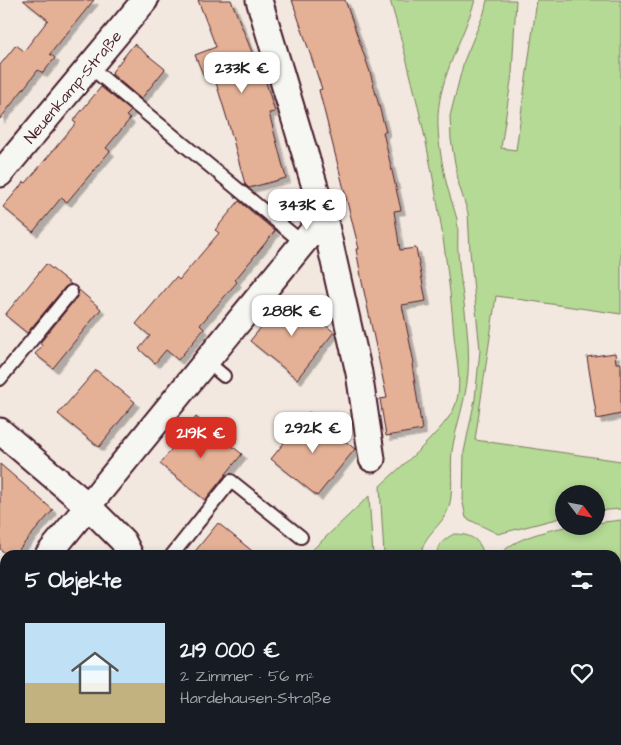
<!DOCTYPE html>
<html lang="de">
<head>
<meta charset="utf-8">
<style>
  :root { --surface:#171b24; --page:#20242c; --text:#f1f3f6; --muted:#9ea1a6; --accent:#d93025 }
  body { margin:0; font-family:"Architects Daughter",sans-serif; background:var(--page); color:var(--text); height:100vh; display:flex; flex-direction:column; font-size:19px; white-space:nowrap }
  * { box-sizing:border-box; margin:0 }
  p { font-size:16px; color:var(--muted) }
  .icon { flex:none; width:28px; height:28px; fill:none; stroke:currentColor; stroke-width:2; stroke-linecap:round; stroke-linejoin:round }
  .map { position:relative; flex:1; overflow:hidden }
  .panel { position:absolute; left:0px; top:550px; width:621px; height:195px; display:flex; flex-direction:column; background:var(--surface); border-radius:15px 15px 0 0; box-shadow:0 2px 8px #0003 }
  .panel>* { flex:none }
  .needle { width:32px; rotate:122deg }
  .controls { position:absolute; left:555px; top:485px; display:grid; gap:10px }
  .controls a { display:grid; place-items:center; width:50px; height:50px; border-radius:50%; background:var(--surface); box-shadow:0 2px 8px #0003; font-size:25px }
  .price { position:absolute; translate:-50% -42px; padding:0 11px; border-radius:10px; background:#fff; color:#222; font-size:16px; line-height:32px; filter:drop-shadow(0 1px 2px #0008) }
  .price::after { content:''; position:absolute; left:50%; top:30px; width:15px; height:11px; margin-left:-8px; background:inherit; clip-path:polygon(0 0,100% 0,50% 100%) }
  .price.current { background:var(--accent); color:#fff }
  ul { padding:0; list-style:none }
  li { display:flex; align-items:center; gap:15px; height:125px; padding:0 25px }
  li span { display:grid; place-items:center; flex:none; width:140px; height:100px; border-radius:0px; color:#555 }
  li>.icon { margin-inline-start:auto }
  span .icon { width:60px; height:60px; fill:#fffc; stroke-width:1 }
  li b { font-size:21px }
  h2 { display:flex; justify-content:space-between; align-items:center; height:60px; padding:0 25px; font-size:21px }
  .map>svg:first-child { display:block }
  .green { fill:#b4da95; stroke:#7f7c60 }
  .building { fill:#e4b196; stroke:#4a1f2b; filter:url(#shadow) }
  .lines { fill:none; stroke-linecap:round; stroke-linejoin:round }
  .lane-casing { stroke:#4a1f2b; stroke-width:16 }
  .street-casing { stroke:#4a1f2b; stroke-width:29 }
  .lane { stroke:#f6f6f2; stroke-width:12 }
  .street { stroke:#f6f6f2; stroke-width:25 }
  .labels { text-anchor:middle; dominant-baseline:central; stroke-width:4; stroke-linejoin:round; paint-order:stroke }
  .street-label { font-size:16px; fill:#4a1f2b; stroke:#f6f6f2 }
</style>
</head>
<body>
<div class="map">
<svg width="621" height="745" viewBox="0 0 621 745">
  <defs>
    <filter id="shadow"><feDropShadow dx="4.5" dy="4.5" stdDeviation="0" flood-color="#0004"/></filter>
  </defs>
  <rect width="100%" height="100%" fill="#f2e8e0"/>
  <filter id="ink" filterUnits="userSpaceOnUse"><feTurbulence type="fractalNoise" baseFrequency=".02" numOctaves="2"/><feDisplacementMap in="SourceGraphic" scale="10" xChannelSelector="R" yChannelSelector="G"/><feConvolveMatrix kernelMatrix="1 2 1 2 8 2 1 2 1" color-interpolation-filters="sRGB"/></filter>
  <g filter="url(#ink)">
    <path class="green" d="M 390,0 L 475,0 C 464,37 440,76 438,115 C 437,138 442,164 447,186 C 450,197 454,208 457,219 C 459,230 457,241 458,253 C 461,293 471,333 468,373 C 466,400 456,425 452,451 C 450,470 454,489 449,507 C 442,528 424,532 421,555 L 384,555 L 380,486 C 399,468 447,428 455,406 C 463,385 456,357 454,335 C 445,221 422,109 390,0 Z
      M 487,0 L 516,0 L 512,74 L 501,148 L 516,150 L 537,0 L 621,0 L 621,314 L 496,296 L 475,440 L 621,461 L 621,509 L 596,511 L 596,494 L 564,494 L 564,517 L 498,534 L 466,518 L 463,503 L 464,452 L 475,399 L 480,350 L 470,251 L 468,213 L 459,185 L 454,158 L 451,139 L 450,116 L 464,61 L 484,13 Z
      M 369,496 L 373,555 L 307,555 Z
      M 621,520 L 621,745 L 569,745 L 567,740 L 616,740 L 616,555 L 501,555 C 509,539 555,528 572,526 C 580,526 588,526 596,526 L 596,523 Z
      M 454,534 C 470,534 480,539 484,555 L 436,555 C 439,544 444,539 454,534 Z
      M 128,740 L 188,740 L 190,745 L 124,745 Z"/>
    <path class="building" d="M 23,0 L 94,0 L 50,54 L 55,58 L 43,73 L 38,70 L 0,119 L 0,65 L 16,45 L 24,51 L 48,20 Z
      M 198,0 L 231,0 L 262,77 L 264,76 L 275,112 L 269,113 L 286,178 L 249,188 L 245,184 L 229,125 L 213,73 L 204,77 L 195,55 L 216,47 Z
      M 292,0 L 345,0 L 370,72 L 386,132 L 383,132 L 401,210 L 394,211 L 400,250 L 416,248 L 426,301 L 402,305 L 414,363 L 412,364 L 422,430 L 386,436 L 380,399 L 387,398 L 362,282 L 356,249 L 359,249 L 319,90 L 322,89 Z
      M 134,44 L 165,69 L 141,99 L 112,74 L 113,73 L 112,72 Z
      M 101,87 L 131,111 L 126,116 L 130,119 L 106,148 L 110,151 L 67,202 L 61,198 L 33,232 L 3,207 L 24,182 L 26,183 L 76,123 L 73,121 Z
      M 239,201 L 275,231 L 235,280 L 237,282 L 200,325 L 204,329 L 178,360 L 166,350 L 155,363 L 139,349 L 150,336 L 136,324 L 176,277 L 179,280 L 219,233 L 215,230 Z
      M 46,264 L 71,284 L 65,287 L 27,333 L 5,315 Z
      M 79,290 L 101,309 L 53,368 L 35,354 L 42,346 L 40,343 L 77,297 Z
      M 287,295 L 334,332 L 297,379 L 250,341 Z
      M 615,353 L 616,363 L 621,363 L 621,414 L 597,419 L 587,357 Z
      M 96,370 L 135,402 L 99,447 L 58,414 Z
      M 309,412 L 355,449 L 317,496 L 271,459 Z
      M 196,417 L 242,454 L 205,500 L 160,464 Z
      M 0,464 L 53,510 L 14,555 L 7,555 L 0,549 Z
      M 218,523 L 257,555 L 192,555 Z"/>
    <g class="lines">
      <g class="lane-casing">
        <path id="lane" d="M 90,67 L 303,243
          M 206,361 L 224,376
          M 0,379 L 71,292
          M 172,555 L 231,481 L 301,537"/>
      </g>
      <g class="street-casing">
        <path id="street" d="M 259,0 L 324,217 L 359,373 L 372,459
          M 0,174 L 145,0
          M 0,431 L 88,506 L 123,541 L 130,555
          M 48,555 L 324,217
          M 0,614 L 5,608
          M 213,740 L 216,745"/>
      </g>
      <use href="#lane" class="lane"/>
      <use href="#street" class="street"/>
    </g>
  </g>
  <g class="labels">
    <g class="street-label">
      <text transform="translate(73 87) rotate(-50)">Neuenkamp-Straße</text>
    </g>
  </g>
</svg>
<div class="controls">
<a><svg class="needle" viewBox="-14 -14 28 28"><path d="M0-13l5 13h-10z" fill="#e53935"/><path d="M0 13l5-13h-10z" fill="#9ea1a6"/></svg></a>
</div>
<b class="price" style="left:242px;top:94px">233K €</b>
<b class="price" style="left:307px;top:231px">343K €</b>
<b class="price" style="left:292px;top:337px">288K €</b>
<b class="price" style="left:313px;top:454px">292K €</b>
<b class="price current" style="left:201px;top:459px">219K €</b>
<section class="panel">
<h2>5 Objekte<svg class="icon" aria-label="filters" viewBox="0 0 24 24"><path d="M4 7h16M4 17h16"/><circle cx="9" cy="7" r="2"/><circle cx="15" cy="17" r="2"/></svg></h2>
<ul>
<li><span style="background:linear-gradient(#bfe0f5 60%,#c2b280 0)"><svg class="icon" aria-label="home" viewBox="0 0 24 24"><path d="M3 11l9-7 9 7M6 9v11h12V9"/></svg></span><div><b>219 000 €</b><p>2 Zimmer · 56 m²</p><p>Hardehausen-Straße</p></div><svg class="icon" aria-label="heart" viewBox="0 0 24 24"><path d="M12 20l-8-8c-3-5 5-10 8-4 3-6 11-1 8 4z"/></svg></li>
</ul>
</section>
</div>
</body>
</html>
